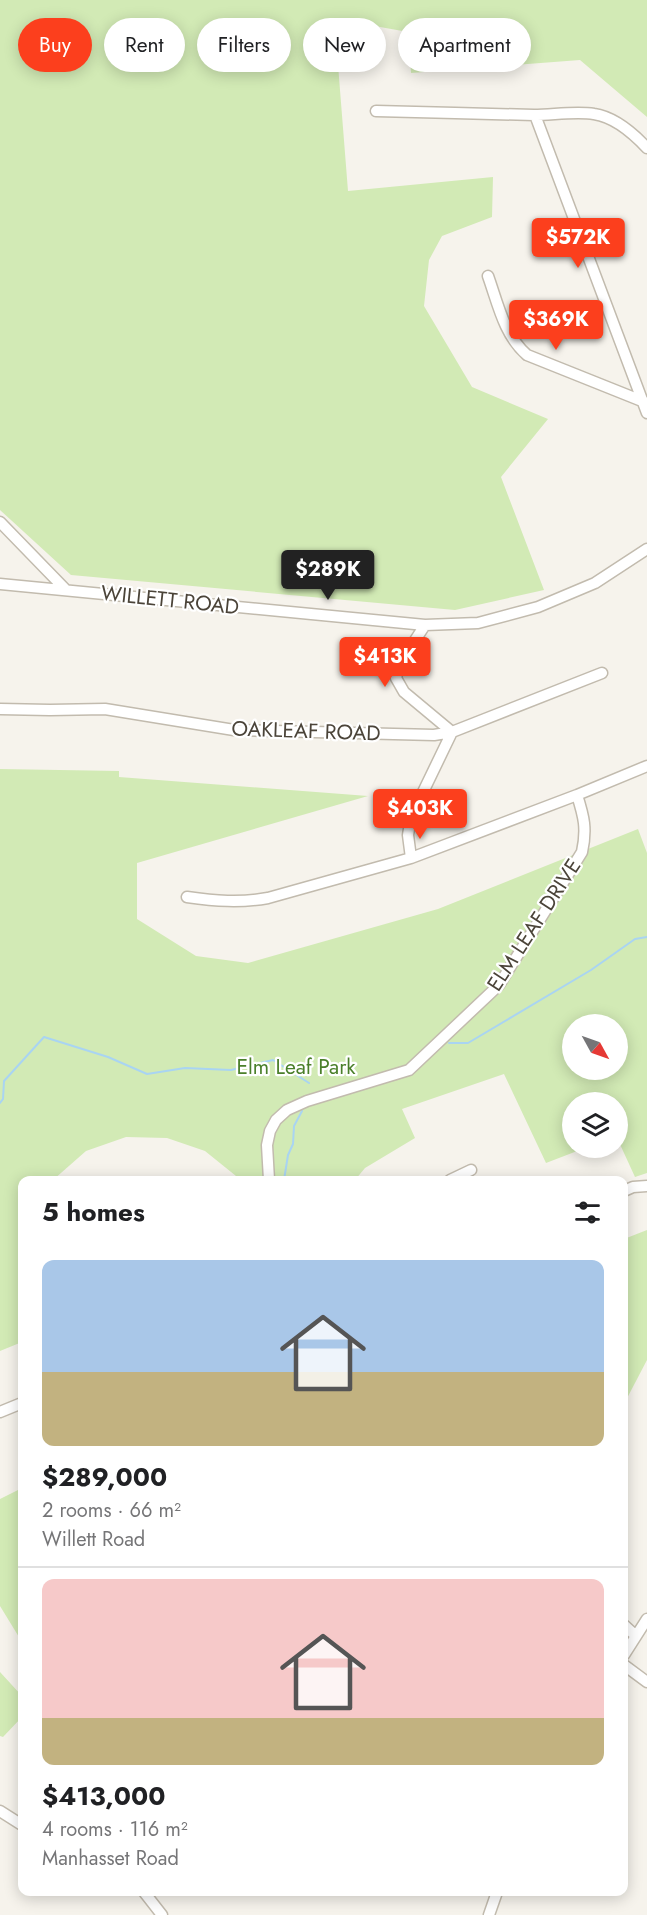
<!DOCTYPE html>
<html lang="en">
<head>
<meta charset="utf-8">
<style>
  :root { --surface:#fff; --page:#f2f2f2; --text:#202124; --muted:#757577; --line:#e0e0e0; --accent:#fc3f1d }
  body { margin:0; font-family:Jost,sans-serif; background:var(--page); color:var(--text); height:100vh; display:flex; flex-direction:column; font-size:22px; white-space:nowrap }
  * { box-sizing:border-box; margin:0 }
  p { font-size:20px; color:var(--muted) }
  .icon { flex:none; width:33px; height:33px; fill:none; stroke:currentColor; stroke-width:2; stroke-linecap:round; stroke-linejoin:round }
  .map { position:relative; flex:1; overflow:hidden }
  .side { position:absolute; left:18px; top:1176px; width:610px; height:720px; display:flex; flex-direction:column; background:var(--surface); border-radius:12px; box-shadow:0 3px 15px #0003 }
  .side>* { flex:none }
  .top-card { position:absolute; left:18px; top:18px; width:612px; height:54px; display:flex; gap:12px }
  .needle { width:39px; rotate:130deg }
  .controls { position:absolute; left:562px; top:1014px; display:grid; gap:12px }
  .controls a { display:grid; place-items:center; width:66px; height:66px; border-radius:50%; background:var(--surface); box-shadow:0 3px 15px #0003; font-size:30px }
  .price { position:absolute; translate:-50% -51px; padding:0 14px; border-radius:6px; background:var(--accent); color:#fff; font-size:20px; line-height:39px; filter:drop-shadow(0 2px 3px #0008) }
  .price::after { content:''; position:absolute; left:50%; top:36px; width:18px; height:14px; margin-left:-9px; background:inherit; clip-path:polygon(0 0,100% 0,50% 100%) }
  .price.selected { background:#222; color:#fff }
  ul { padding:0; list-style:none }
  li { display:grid; align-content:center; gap:12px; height:318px; padding:0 24px }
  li+li { border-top:2px solid var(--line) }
  li span { display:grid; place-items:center; height:186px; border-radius:12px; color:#555 }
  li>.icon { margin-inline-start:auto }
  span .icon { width:108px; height:108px; fill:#fffc; stroke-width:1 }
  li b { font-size:26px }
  h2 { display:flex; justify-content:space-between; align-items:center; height:72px; padding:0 24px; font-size:26px }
  .tag { padding:0 21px; border-radius:27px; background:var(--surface); box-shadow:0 3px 15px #0003; font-size:21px; line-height:54px }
  .tag.selected { background:var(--accent); color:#fff }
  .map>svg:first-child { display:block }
  .green { fill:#d2eab5; fill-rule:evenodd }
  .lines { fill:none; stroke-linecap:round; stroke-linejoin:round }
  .stream { stroke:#a9d4f2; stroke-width:2 }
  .minor-casing { stroke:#c2bbae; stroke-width:13 }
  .minor { stroke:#fff; stroke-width:10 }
  .labels { text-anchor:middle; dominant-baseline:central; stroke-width:4.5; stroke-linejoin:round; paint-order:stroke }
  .street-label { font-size:21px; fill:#4b4439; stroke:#fff }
  .park-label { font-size:21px; fill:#4a7f2a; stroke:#fff }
</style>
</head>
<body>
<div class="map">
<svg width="647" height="1915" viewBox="0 0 647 1915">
  <rect width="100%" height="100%" fill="#f6f3ec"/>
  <path class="green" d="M 0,0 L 647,0 L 647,117 L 580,60 L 411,73 L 408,32 L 369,25 L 335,27 L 348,191 L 493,177 L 492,217 L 442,236 L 429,260 L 424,306 L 472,387 L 548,419 L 501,477 L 544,590 L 455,610 L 71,575 L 0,510 Z
    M 0,769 L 119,771 L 119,777 L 368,796 L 137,863 L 137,919 L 196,956 L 248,963 L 438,909 L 638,829 L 647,853 L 647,1173 L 635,1177 L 618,1140 L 618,1102 L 573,1102 L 573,1148 L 585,1148 L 546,1163 L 504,1074 L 402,1109 L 415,1138 L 365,1168 L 355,1180 L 238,1180 L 236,1176 L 205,1151 L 167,1138 L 126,1137 L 86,1151 L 53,1180 L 22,1180 L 22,1342 L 0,1351 ZM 573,1024 L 618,1024 L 618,1070 L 573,1070 Z
    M 647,1230 L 647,1360 L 624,1404 L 624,1239 Z
    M 22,1488 L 22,1642 L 0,1606 L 0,1499 Z
    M 0,1672 L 22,1696 L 22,1717 L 3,1737 L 0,1736 Z"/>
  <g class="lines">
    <path class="stream" d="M 449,1043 L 468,1043 L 591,970 L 635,939 L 647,937
      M 0,1103 L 3,1099 L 4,1081 L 44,1037 L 108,1057 L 147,1074 L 185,1068 L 231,1070 L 273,1060 L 309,1083
      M 284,1180 L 288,1155 L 293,1144 L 294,1126 L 302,1111"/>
    <g class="minor-casing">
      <path id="minor" d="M 376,111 C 429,112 481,114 534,115 C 552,115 576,111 594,114 C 615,117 633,133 647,148
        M 535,115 L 647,413
        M 488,276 C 498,304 504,335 527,355 L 647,403
        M 0,522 L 66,590
        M 0,584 L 425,625 L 478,623 L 538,607 L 595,583 L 647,549
        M 0,709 L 50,710 L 105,709 L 234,730 L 434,735 L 452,732 L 602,673
        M 411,858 L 408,835 L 411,817 L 452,732 L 404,692 L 396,678 L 399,665 L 425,625
        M 187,897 C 215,901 240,903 268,898 L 411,858 L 577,795 L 647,766
        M 269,1180 L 267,1145 L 270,1131 L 276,1120 L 287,1110 L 307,1101 L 409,1070 L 499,985 L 582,852 C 587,829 584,817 577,795
        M 450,1180 L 471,1170
        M 624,1191 L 633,1187 L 647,1186
        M 0,1412 L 22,1403
        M 624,1625 L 636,1636
        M 624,1655 L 647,1619
        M 624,1665 L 647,1682
        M 0,1811 L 22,1825
        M 144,1892 L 162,1915
        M 489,1915 L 497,1892"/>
    </g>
    <use href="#minor" class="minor"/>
  </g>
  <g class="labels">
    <g class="street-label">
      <text transform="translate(170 600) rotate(6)">WILLETT ROAD</text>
      <text transform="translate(306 731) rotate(2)">OAKLEAF ROAD</text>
      <text transform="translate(534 925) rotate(-57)">ELM LEAF DRIVE</text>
    </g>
    <g class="park-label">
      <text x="296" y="1067">Elm Leaf Park</text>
    </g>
  </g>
</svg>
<div class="controls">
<a><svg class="needle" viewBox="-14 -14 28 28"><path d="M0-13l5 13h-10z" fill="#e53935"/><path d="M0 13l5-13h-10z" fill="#757577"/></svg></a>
<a><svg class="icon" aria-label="layers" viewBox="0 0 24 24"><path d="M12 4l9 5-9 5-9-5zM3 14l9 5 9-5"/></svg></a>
</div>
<b class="price" style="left:578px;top:269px">$572K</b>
<b class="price" style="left:556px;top:351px">$369K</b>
<b class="price selected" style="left:328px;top:601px">$289K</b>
<b class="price" style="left:385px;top:688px">$413K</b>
<b class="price" style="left:420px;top:840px">$403K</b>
<div class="top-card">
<a class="tag selected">Buy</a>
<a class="tag">Rent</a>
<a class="tag">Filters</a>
<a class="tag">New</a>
<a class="tag">Apartment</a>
</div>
<section class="side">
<h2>5 homes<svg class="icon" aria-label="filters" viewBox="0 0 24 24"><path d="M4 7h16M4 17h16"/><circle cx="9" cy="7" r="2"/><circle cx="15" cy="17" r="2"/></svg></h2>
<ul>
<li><span style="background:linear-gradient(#a9c7e8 60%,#c2b280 0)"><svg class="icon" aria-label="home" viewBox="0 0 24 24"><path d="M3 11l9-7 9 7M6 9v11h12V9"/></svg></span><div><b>$289,000</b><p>2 rooms · 66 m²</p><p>Willett Road</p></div></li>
<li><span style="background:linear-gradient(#f6c9c9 75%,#c2b280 0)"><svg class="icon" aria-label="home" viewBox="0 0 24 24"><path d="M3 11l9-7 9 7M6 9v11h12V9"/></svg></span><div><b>$413,000</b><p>4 rooms · 116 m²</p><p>Manhasset Road</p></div></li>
</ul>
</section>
</div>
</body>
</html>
